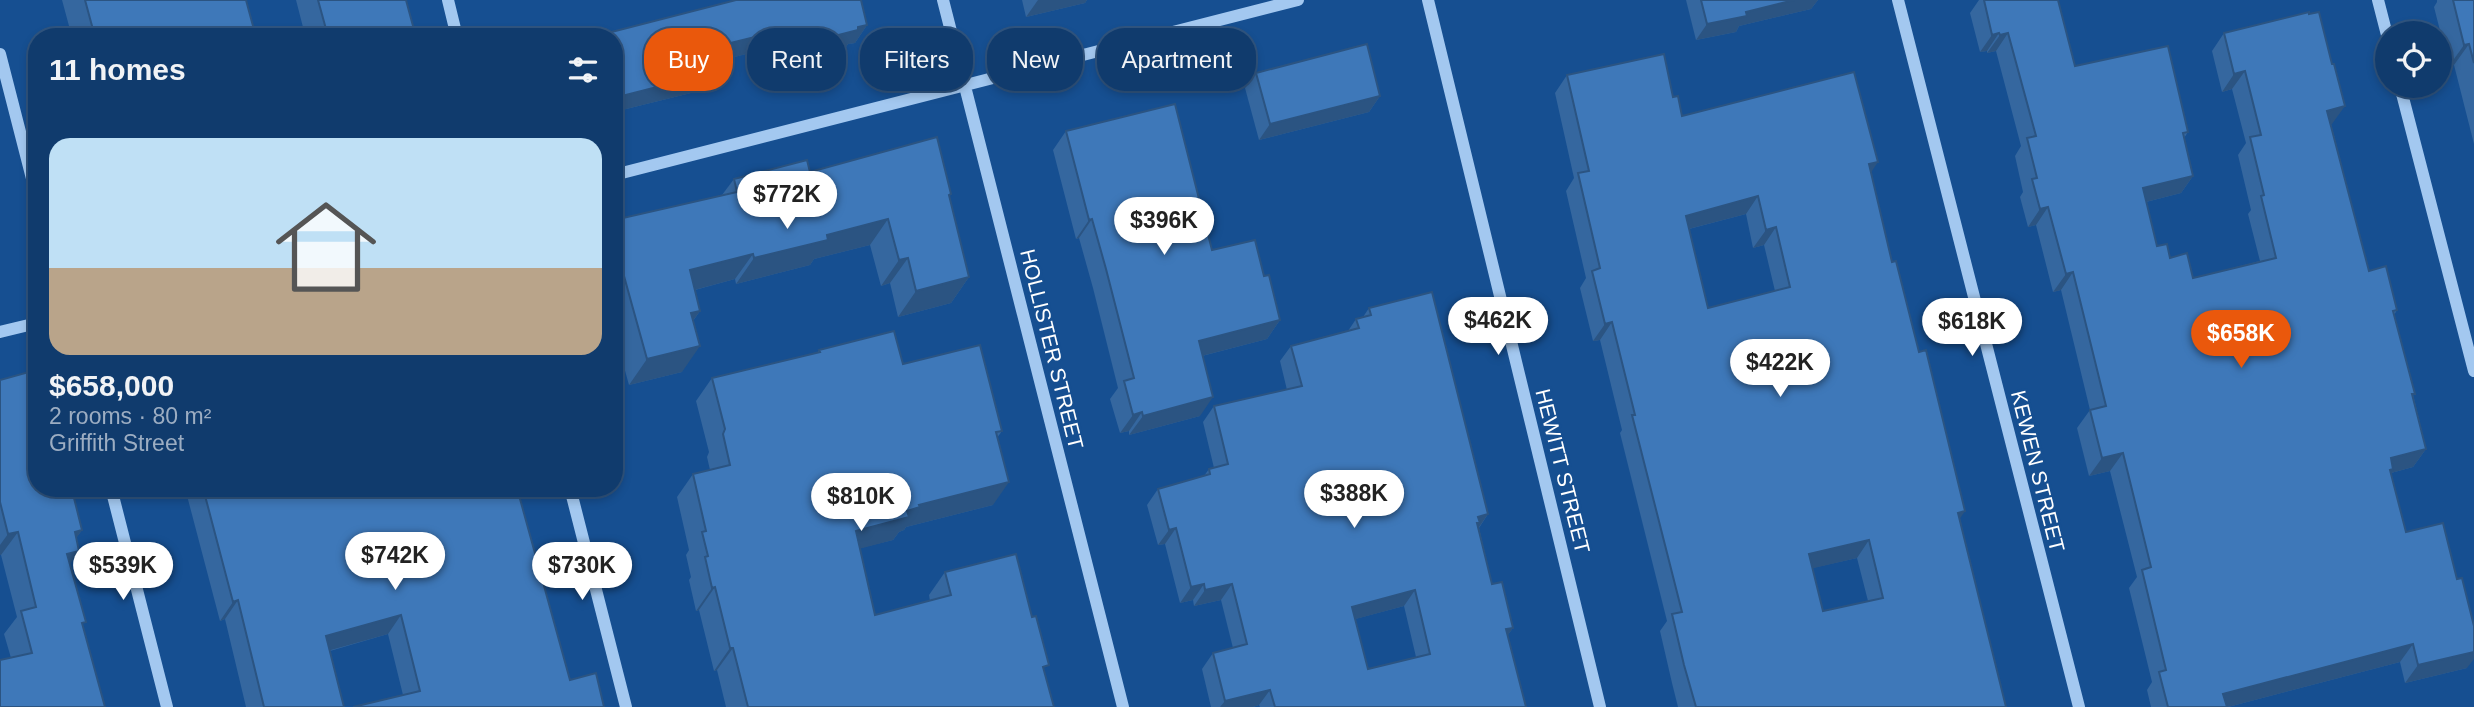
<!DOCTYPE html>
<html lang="en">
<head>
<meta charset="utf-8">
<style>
  :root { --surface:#103b6d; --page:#1e4675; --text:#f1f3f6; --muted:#9cadc2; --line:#305580; --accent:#ea580c }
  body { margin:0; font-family:Arial,sans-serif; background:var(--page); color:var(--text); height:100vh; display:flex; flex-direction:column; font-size:26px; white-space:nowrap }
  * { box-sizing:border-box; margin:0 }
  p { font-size:23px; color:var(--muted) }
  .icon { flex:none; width:38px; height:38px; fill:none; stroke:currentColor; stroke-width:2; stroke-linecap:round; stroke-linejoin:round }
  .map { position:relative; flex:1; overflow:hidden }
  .sheet { position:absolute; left:28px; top:28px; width:595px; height:469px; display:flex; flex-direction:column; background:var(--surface); border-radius:28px; box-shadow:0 4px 10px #0003,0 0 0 2px var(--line) }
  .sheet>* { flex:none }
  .banner { position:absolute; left:644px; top:28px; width:665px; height:63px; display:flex; gap:14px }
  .controls { position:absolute; left:2375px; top:21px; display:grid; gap:14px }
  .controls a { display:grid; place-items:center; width:77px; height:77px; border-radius:50%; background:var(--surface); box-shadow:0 4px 10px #0003,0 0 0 2px var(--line); font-size:35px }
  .price { position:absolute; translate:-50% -60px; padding:0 16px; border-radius:24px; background:#fff; color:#222; font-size:23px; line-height:46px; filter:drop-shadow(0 2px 4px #0008) }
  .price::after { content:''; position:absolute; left:50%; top:42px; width:21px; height:16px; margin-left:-10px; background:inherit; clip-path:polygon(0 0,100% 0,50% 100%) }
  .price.selected { background:var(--accent); color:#fff }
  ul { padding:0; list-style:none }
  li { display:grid; align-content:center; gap:14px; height:371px; padding:0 21px }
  li span { display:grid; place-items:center; height:217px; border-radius:21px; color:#555 }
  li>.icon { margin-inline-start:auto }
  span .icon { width:126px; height:126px; fill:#fffc; stroke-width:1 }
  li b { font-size:30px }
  h2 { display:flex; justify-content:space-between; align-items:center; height:84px; padding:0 21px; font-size:30px }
  .chip { padding:0 24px; border-radius:28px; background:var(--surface); box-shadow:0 4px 10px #0003,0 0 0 2px var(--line); font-size:24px; line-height:63px }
  .chip.selected { background:var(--accent); color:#fff }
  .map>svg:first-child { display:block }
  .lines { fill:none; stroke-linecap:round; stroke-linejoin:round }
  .minor { stroke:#a3c8f0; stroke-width:12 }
  .wall { fill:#35679f; fill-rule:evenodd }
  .shaded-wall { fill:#2b5482 }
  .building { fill:#3e78b9; stroke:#2b5482; stroke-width:2; fill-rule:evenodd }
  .labels { text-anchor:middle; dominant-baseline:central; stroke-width:5; stroke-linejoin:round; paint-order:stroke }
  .street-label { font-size:21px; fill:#fff; stroke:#164f91 }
</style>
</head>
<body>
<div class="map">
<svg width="2474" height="707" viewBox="0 0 2474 707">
  <rect width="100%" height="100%" fill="#164f91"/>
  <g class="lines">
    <path class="minor" d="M 448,0 L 457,37
      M 943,0 L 1123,707
      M 1428,0 L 1600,707
      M 1898,0 L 2079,707
      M 2378,0 L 2387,35
      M 0,54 L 37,198
      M 2400,86 L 2474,371
      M 614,175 L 1298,0
      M 0,332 L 37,323
      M 111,488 L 167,707
      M 570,488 L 626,707"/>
  </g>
  <path class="wall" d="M 62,0 L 246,0 L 256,37 L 72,37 Z
    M 296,0 L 406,0 L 416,37 L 305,35 Z
    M 734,0 L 861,0 L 867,25 L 855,43 L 848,44 L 846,47 L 771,66 L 767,49 L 709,63 L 712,73 L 699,91 L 614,112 Z
    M 1022,0 L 1087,0 L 1085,3 L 1026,17 Z
    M 1686,0 L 1818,0 L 1811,9 L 1739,26 L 1736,32 L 1696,40 Z
    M 1979,0 L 2058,0 L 2075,66 L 2188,132 L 2184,138 L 2193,176 L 2181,193 L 2146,202 L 2157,246 L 2193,278 L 2260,261 L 2248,214 L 2251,210 L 2238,155 L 2246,143 L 2232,89 L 2222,92 L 2212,51 L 2224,33 L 2332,124 L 2331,124 L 2369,271 L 2397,310 L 2394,315 L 2426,449 L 2413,467 L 2391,473 L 2406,532 L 2467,668 L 2405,683 L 2400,662 L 2228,707 L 2151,707 L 2147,690 L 2152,682 L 2129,588 L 2137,577 L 2110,471 L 2089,476 L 2077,428 L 2090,410 L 2061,290 L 2053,292 L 2036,225 L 2028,227 L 2020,197 L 2023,192 L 2015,156 L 2021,146 L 1996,51 L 1987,53 L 1987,51 L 1980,52 L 1970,13 Z
    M 2437,0 L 2474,0 L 2474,144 L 2454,65 L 2449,66 L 2434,7 L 2437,2 Z
    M 1256,73 L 1380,96 L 1369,112 L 1259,140 L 1245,88 Z
    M 1567,75 L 1673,97 L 1682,116 L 1871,172 L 1892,262 L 1960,519 L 2006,707 L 1678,707 L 1672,683 L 1660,631 L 1667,621 L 1620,433 L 1622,430 L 1600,340 L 1593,341 L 1580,288 L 1586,278 L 1566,191 L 1574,178 L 1555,93 ZM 1746,214 L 1753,248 L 1764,245 L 1775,291 L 1708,308 L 1689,229 ZM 1857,558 L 1868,601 L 1823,611 L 1812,568 Z
    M 1066,131 L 1212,250 L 1264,276 L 1280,320 L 1267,339 L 1202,356 L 1200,416 L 1129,435 L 1129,431 L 1120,433 L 1110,399 L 1118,388 L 1093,288 L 1079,238 L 1076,239 L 1053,150 Z
    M 810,172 L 951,194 L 949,197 L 969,277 L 951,303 L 898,317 L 890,283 L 881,286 L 870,245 L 814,259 L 810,265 L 736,284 L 735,279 L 695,290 L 700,311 L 693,321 L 682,372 L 629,385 L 614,331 L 614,220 L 722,195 L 734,179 Z
    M 1369,308 L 1488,514 L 1479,528 L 1492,584 L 1513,628 L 1507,636 L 1526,707 L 1260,707 L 1259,705 L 1253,707 L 1211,707 L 1202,669 L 1213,653 L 1233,648 L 1221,600 L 1194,606 L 1193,600 L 1180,603 L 1165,544 L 1158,545 L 1147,505 L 1158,489 L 1204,476 L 1209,469 L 1214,468 L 1203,422 L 1214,406 L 1287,390 L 1280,361 L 1291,346 L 1348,331 L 1356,319 L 1363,317 ZM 1404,606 L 1416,657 L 1368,669 L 1355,619 Z
    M 819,350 L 903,364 L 1002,431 L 997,438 L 993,505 L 906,527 L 904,530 L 899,532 L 893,540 L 860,548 L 875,615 L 930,601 L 929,595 L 945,572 L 1044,671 L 1054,707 L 726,707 L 717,670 L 714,671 L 699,610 L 696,611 L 689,580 L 691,577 L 686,555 L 689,550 L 677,497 L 693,474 L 710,470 L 707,457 L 709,452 L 696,401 L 712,378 L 817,353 Z
    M 0,380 L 82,530 L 76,538 L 70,564 L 83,626 L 105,707 L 11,658 L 4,634 L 17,617 L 1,555 L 0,555 Z
    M 185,488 L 517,488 L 570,680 L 604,707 L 403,695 L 388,634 L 330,651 L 344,707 L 246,707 L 225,619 L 220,621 Z"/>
  <path class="shaded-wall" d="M 1038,0 L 1087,0 L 1085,3 L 1026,17 Z
    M 1794,0 L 1818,0 L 1811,9 L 1739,26 L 1736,32 L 1696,40 L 1707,24 L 1746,12 Z
    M 867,25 L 855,43 L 848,44 L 846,47 L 771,66 L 784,49 Z
    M 779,31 L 767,49 L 693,67 L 706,49 Z
    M 1999,33 L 1987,51 L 1980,52 L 1992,35 Z
    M 2008,33 L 1996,51 L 1987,53 L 2000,35 Z
    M 2469,44 L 2454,65 L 2449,66 L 2464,45 Z
    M 2245,71 L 2232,89 L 2222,92 L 2234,74 Z
    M 712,73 L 699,91 L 614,112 L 614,98 Z
    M 1380,96 L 1369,112 L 1259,140 L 1270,124 Z
    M 2345,106 L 2332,124 L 2315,128 L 2327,111 Z
    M 1878,162 L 1866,180 L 1869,164 Z
    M 2193,176 L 2181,193 L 2130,206 L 2143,188 Z
    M 1758,196 L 1746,214 L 1673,233 L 1686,216 Z
    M 2048,207 L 2036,225 L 2028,227 L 2040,209 Z
    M 888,219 L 870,245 L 814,259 L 810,265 L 736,284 L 754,258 L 827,235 Z
    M 1092,219 L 1079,238 L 1076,239 L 1089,220 Z
    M 1776,227 L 1764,245 L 1753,248 L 1766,230 Z
    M 753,254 L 735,279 L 672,296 L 690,270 Z
    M 908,258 L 890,283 L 881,286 L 899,260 Z
    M 2073,272 L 2061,290 L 2053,292 L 2066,274 Z
    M 969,277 L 951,303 L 898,317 L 916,291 Z
    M 700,311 L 682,336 L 691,313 Z
    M 1280,320 L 1267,339 L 1186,360 L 1199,341 Z
    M 1612,322 L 1600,340 L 1593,341 L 1605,324 Z
    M 700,346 L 682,372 L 629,385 L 647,359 Z
    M 1213,397 L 1200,416 L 1129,435 L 1143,416 Z
    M 1142,412 L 1129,431 L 1120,433 L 1133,415 Z
    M 2426,449 L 2413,467 L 2391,473 L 2381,486 L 2391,458 Z
    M 2123,453 L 2110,471 L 2089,476 L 2102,458 Z
    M 1009,482 L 993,505 L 906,527 L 904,530 L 899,532 L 893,540 L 840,554 L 856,531 L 919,505 Z
    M 1965,511 L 1953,529 L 1958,513 Z
    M 1488,514 L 1477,530 L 1478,517 Z
    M 1176,528 L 1165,544 L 1158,545 L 1169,530 Z
    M 82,530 L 66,553 L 75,532 Z
    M 18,532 L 1,555 L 0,555 L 0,545 L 8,534 Z
    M 1869,540 L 1857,558 L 1797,572 L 1809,554 Z
    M 79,551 L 63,574 L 67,554 Z
    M 1204,584 L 1193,600 L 1180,603 L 1191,587 Z
    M 1232,584 L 1221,600 L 1194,606 L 1205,590 Z
    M 715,587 L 699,610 L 696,611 L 712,588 Z
    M 1415,590 L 1404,606 L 1341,623 L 1352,607 Z
    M 238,600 L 225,619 L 220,621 L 233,602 Z
    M 401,615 L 388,634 L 313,655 L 326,636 Z
    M 1513,628 L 1502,643 L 1506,629 Z
    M 2413,644 L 2400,662 L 2228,707 L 2214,707 L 2223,694 Z
    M 730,648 L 733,648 L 717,670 L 714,671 Z
    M 2474,652 L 2474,659 L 2467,668 L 2405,683 L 2418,665 Z
    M 1270,690 L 1259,705 L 1253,707 L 1220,707 L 1225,701 Z"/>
  <path class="building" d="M 85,0 L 246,0 L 256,37 L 95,37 Z
    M 318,0 L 406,0 L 416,37 L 297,37 L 326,29 Z
    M 736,0 L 861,0 L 867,25 L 858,27 L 858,30 L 784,49 L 779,31 L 706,49 L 712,73 L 614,98 L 614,37 L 592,37 Z
    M 1701,0 L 1794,0 L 1746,12 L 1747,16 L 1707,24 Z
    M 1984,0 L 2058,0 L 2075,66 L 2168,46 L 2188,132 L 2183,133 L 2193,176 L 2143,188 L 2157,246 L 2167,244 L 2170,258 L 2187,253 L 2193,278 L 2276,258 L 2261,196 L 2264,195 L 2250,137 L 2261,135 L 2245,71 L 2234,74 L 2224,33 L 2309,12 L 2309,14 L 2319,12 L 2332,64 L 2334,64 L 2345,106 L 2327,111 L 2369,271 L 2386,266 L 2397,310 L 2393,311 L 2415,394 L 2412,394 L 2426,449 L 2391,458 L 2393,469 L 2390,470 L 2406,532 L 2443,523 L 2457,579 L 2462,578 L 2474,626 L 2474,652 L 2418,665 L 2413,644 L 2223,694 L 2227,707 L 2168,707 L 2159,672 L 2166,670 L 2142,570 L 2151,567 L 2123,453 L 2102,458 L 2090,410 L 2106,406 L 2073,272 L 2066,274 L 2048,207 L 2040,209 L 2032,179 L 2037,178 L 2027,138 L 2036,136 L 2008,33 L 2000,35 L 1999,33 L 1992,35 Z
    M 2453,0 L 2474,0 L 2474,63 L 2469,44 L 2464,45 Z
    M 1367,44 L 1380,96 L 1270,124 L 1256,73 Z
    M 1664,54 L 1673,97 L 1678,96 L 1682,116 L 1854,72 L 1878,162 L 1869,164 L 1892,262 L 1896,261 L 1919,352 L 1926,350 L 1965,511 L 1958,513 L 2006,707 L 1696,707 L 1684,665 L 1672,614 L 1682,612 L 1632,415 L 1635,415 L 1612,322 L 1605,324 L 1592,271 L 1600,268 L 1578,173 L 1589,171 L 1567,75 ZM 1758,196 L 1766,230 L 1776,227 L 1790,287 L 1708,308 L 1686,216 ZM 1869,540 L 1883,598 L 1823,611 L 1809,554 Z
    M 1175,104 L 1212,250 L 1255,240 L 1264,276 L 1269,275 L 1280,320 L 1199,341 L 1213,397 L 1143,416 L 1142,412 L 1133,415 L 1124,381 L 1134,378 L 1106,269 L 1092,219 L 1089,220 L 1066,131 Z
    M 937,137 L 951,194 L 949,195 L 969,277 L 916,291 L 908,258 L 899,260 L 888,219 L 827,235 L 828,240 L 754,258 L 753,254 L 690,270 L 700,311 L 691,313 L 700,346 L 647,359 L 614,240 L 614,220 L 737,192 L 734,179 L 807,160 L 810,172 Z
    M 1432,292 L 1488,514 L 1478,517 L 1480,523 L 1477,523 L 1492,584 L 1502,582 L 1513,628 L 1506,629 L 1526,707 L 1275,707 L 1270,690 L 1225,701 L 1213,653 L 1247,644 L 1232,584 L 1205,590 L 1204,584 L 1191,587 L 1176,528 L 1169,530 L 1158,489 L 1210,474 L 1209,469 L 1228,464 L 1214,406 L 1302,386 L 1291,346 L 1359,328 L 1356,319 L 1371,315 L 1369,308 ZM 1415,590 L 1430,654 L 1368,669 L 1352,607 Z
    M 894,331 L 903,364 L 980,345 L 1002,431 L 996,432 L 1009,482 L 919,505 L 920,507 L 907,511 L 909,517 L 856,531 L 875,615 L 951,595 L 945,572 L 1016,554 L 1032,617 L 1036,616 L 1049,665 L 1043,667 L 1054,707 L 748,707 L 733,648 L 730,648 L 715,587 L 712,588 L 705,557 L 708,556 L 702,532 L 706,531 L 693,474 L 730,465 L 723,434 L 725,429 L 712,378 L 820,352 L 819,350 Z
    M 36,370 L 37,488 L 63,488 L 65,496 L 73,494 L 82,530 L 75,532 L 79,551 L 67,554 L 86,622 L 82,623 L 105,707 L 0,707 L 0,660 L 32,653 L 21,611 L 36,607 L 18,532 L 8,534 L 0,502 L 0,380 Z
    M 203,488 L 517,488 L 570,680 L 596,673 L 604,707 L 353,707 L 420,691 L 401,615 L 326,636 L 344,707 L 264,707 L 238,600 L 233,602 Z"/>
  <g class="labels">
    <g class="street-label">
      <text transform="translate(1052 349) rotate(76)">HOLLISTER STREET</text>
      <text transform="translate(1563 471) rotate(76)">HEWITT STREET</text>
      <text transform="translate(2038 471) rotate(76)">KEWEN STREET</text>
    </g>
  </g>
</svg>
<div class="controls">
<a><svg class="icon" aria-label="locate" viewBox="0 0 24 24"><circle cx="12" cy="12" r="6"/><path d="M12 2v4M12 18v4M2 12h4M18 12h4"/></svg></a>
</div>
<b class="price" style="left:787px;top:231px">$772K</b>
<b class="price" style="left:1164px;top:257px">$396K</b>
<b class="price" style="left:1498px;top:357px">$462K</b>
<b class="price" style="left:1972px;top:358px">$618K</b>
<b class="price selected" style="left:2241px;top:370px">$658K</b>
<b class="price" style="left:1780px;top:399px">$422K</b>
<b class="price" style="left:1354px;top:530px">$388K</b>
<b class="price" style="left:861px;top:533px">$810K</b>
<b class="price" style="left:395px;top:592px">$742K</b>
<b class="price" style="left:123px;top:602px">$539K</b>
<b class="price" style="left:582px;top:602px">$730K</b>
<div class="banner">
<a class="chip selected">Buy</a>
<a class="chip">Rent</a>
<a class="chip">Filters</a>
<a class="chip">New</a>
<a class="chip">Apartment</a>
</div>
<section class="sheet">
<h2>11 homes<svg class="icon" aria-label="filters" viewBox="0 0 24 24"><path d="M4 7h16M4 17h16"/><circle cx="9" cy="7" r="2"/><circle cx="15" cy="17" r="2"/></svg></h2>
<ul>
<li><span style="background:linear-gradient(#bfe0f5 60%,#b9a48a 0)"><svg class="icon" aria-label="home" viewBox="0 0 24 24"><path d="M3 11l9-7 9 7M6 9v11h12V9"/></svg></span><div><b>$658,000</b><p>2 rooms · 80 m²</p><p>Griffith Street</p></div></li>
</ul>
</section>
</div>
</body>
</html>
